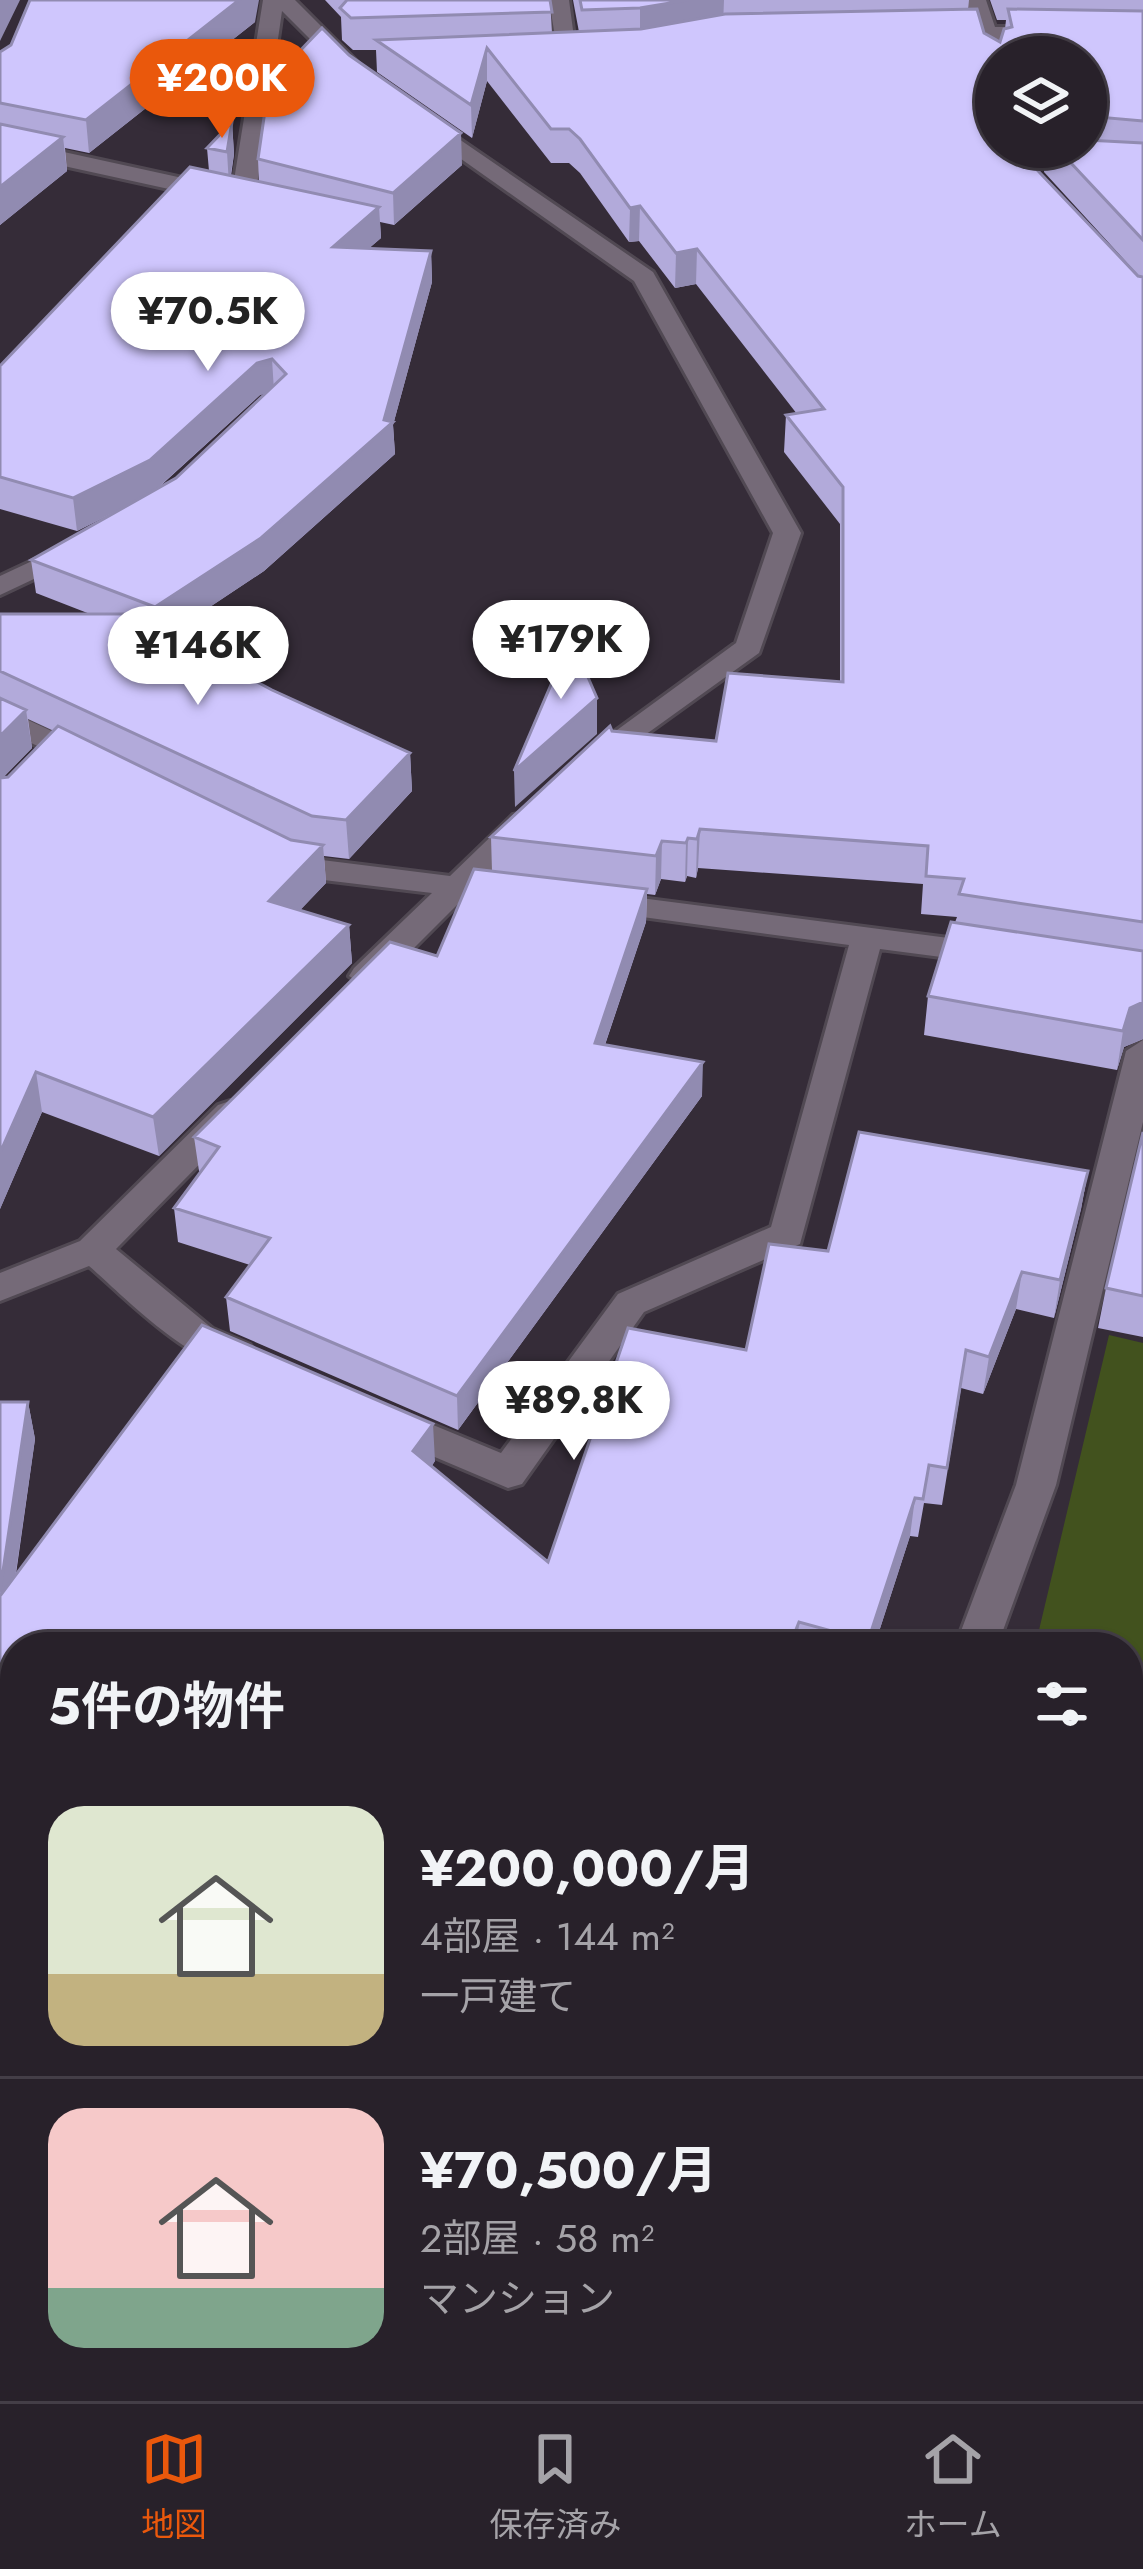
<!DOCTYPE html>
<html lang="ja">
<head>
<meta charset="utf-8">
<style>
  :root { --surface:#28212a; --page:#342e36; --text:#f1f3f6; --muted:#a5a3a8; --line:#443e47; --accent:#ea580c }
  body { margin:0; font-family:Jost,"Noto Sans JP",sans-serif; background:var(--page); color:var(--text); height:100vh; display:flex; flex-direction:column; font-size:45px; white-space:nowrap }
  * { box-sizing:border-box; margin:0 }
  p { font-size:39px; color:var(--muted) }
  .icon { flex:none; width:66px; height:66px; fill:none; stroke:currentColor; stroke-width:2; stroke-linecap:round; stroke-linejoin:round }
  .map { position:relative; flex:1; overflow:hidden }
  .drawer { position:absolute; left:0px; top:1632px; width:1143px; height:771px; display:flex; flex-direction:column; background:var(--surface); border-radius:48px 48px 0 0; box-shadow:0 3px 9px #0004,0 0 0 3px var(--line) }
  .drawer>* { flex:none }
  .fabs { position:absolute; left:975px; top:36px; display:grid; gap:24px }
  .fabs a { display:grid; place-items:center; width:132px; height:132px; border-radius:50%; background:var(--surface); box-shadow:0 3px 9px #0004,0 0 0 3px var(--line); font-size:60px }
  .price { position:absolute; translate:-50% -102px; padding:0 27px; border-radius:42px; background:#fff; color:#222; font-size:39px; line-height:78px; filter:drop-shadow(0 3px 6px #0008) }
  .price::after { content:''; position:absolute; left:50%; top:72px; width:36px; height:27px; margin-left:-18px; background:inherit; clip-path:polygon(0 0,100% 0,50% 100%) }
  .price.active { background:var(--accent); color:#fff }
  ul { padding:0; list-style:none }
  li { display:flex; align-items:center; gap:36px; height:300px; padding:0 48px }
  li+li { border-top:3px solid var(--line) }
  li span { display:grid; place-items:center; flex:none; width:336px; height:240px; border-radius:36px; color:#555 }
  li>.icon { margin-inline-start:auto }
  span .icon { width:144px; height:144px; fill:#fffc; stroke-width:1 }
  li b { font-size:51px }
  h2 { display:flex; justify-content:space-between; align-items:center; height:144px; padding:0 48px; font-size:51px }
  .tab-bar { display:flex; justify-content:space-around; align-items:center; height:168px; border-top:3px solid var(--line); background:var(--surface); font-size:33px; color:var(--muted) }
  .tab-bar a { display:grid; justify-items:center; gap:6px }
  .tab-bar .active { color:var(--accent) }
  .map>svg:first-child { display:block }
  .green { fill:#42521e }
  .lines { fill:none; stroke-linecap:round; stroke-linejoin:round }
  .minor-casing { stroke:#514953; stroke-width:6 }
  .highway-casing { stroke:#514953; stroke-width:6 }
  .minor { fill:#756a78; fill-rule:evenodd }
  .highway { fill:#d9ad31; fill-rule:evenodd }
  .wall { fill:#b2aada; fill-rule:evenodd }
  .shaded-wall { fill:#918bb1 }
  .building { fill:#cfc6fd; stroke:#918bb1; stroke-width:3 }
</style>
</head>
<body>
<div class="map">
<svg width="1143" height="2401" viewBox="0 0 1143 2401">
  <rect width="100%" height="100%" fill="#352c38"/>
  <path class="green" d="M 1109,1335 L 1143,1343 L 1143,2034 L 1128,2026 L 1128,1647 L 1035,1647 Z"/>
  <g class="lines">
    <g class="minor-casing">
      <path id="minor" d="M 263,0 L 295,0 L 360,65 L 341,70 L 282,11 L 255,199 L 243,206 L 231,199 Z
        M 549,0 L 569,0 L 577,60 L 558,55 Z
        M 966,0 L 986,0 L 995,27 L 1143,27 L 1143,39 L 999,39 L 1005,57 L 996,57 L 996,70 L 985,64 L 978,39 L 936,39 L 925,33 L 936,27 L 974,27 Z
        M 421,113 L 653,272 L 801,533 L 759,653 L 602,766 L 591,769 L 576,760 L 736,643 L 773,533 L 634,281 L 413,125 L 413,115 Z
        M 0,138 L 219,186 L 231,193 L 219,200 L 0,152 Z
        M 1022,152 L 1143,158 L 1143,172 L 1014,164 L 1014,154 Z
        M 77,540 L 87,542 L 87,554 L 0,595 L 0,576 Z
        M 0,707 L 99,753 L 103,759 L 99,765 L 77,765 L 0,728 Z
        M 524,813 L 540,822 L 481,882 L 485,888 L 480,895 L 465,897 L 378,984 L 366,987 L 349,976 L 354,968 L 432,893 L 307,878 L 267,856 L 283,846 L 314,859 L 450,876 L 513,815 Z
        M 602,893 L 987,943 L 1003,953 L 987,963 L 880,949 L 800,1244 L 644,1312 L 522,1484 L 508,1488 L 378,1433 L 373,1423 L 378,1413 L 392,1408 L 501,1453 L 618,1294 L 771,1227 L 849,945 L 591,910 L 586,903 L 591,896 Z
        M 1143,1040 L 1143,1122 L 1056,1485 L 997,1647 L 955,1647 L 1016,1485 L 1126,1051 Z
        M 230,1101 L 247,1113 L 242,1121 L 116,1249 L 213,1329 L 250,1345 L 256,1355 L 250,1365 C 202,1379 124,1296 89,1266 L 0,1301 L 0,1273 L 80,1241 L 218,1105 Z
        M 0,1780 L 15,1785 L 15,1823 L 0,1818 Z
        M 15,1868 L 15,1925 L 0,1931 L 0,1873 Z
        M 15,2346 L 15,2388 L 33,2388 L 0,2400 L 0,2350 Z"/>
    </g>
    <g class="highway-casing">
      <path id="highway" d="M 1143,2270 L 1143,2318 L 1128,2321 L 1128,2273 Z
        M 659,2388 L 762,2388 L 756,2401 L 653,2401 Z"/>
    </g>
    <use href="#minor" class="minor"/>
    <use href="#highway" class="highway"/>
  </g>
  <path class="wall" d="M 325,0 L 550,0 L 552,33 L 579,32 L 573,0 L 969,0 L 968,10 L 984,33 L 1000,42 L 1005,29 L 1006,20 L 997,20 L 990,0 L 1143,0 L 1143,1039 L 1124,1047 L 1117,1070 L 924,1035 L 928,996 L 957,917 L 921,914 L 923,884 L 698,868 L 696,878 L 687,876 L 685,882 L 661,879 L 655,895 L 647,894 L 646,922 L 605,1045 L 702,1096 L 458,1430 L 230,1331 L 226,1297 L 250,1265 L 178,1242 L 174,1208 L 200,1172 L 199,1171 L 194,1137 L 437,956 L 492,871 L 491,837 L 612,731 L 716,741 L 840,682 L 840,524 L 784,452 L 786,415 L 797,414 L 696,284 L 675,288 L 639,241 L 629,242 L 580,173 L 569,163 L 551,163 L 487,81 L 472,138 L 377,72 L 376,50 L 353,50 L 342,40 L 341,17 ZM 996,57 L 1086,57 L 1086,147 L 1046,147 L 1044,172 L 1140,277 L 1022,154 L 996,147 Z
    M 255,22 L 89,153 L 65,148 L 67,171 L 0,225 L 0,52 Z
    M 232,122 L 234,154 L 231,176 L 259,182 L 258,159 L 462,165 L 394,225 L 380,222 L 381,238 L 368,249 L 431,251 L 432,282 L 393,425 L 395,454 L 264,571 L 169,634 L 272,690 L 410,753 L 412,791 L 349,859 L 324,856 L 326,883 L 300,910 L 349,925 L 352,963 L 159,1156 L 42,1112 L 0,1209 L 0,614 L 90,614 L 36,593 L 31,560 L 125,507 L 77,531 L 0,509 L 0,366 L 209,171 L 207,148 ZM 266,393 L 176,478 L 157,489 L 260,395 ZM 28,719 L 54,731 L 8,777 L 3,777 L 32,748 Z
    M 1143,1132 L 1143,1337 L 1098,1328 L 1106,1288 Z
    M 1088,1171 L 1081,1209 L 1054,1318 L 1016,1309 L 983,1394 L 961,1388 L 942,1505 L 924,1503 L 918,1537 L 910,1536 L 874,1647 L 15,1647 L 15,1725 L 0,1720 L 0,1402 L 28,1402 L 35,1439 L 16,1574 L 435,1461 L 431,1467 L 548,1562 L 746,1350 L 828,1251 Z"/>
  <path class="shaded-wall" d="M 0,0 L 20,0 L 0,41 Z
    M 239,0 L 259,0 L 255,22 L 89,153 L 86,120 Z
    M 688,0 L 724,0 L 723,26 L 640,40 L 640,8 Z
    M 487,48 L 487,81 L 472,138 L 471,105 Z
    M 232,122 L 234,154 L 229,185 L 227,152 Z
    M 461,133 L 462,165 L 394,225 L 393,193 Z
    M 63,137 L 67,171 L 0,225 L 0,187 Z
    M 640,206 L 639,241 L 629,242 L 630,208 Z
    M 379,207 L 381,238 L 335,278 L 333,247 Z
    M 697,249 L 696,284 L 675,288 L 676,253 Z
    M 431,251 L 432,282 L 393,425 L 395,454 L 264,571 L 159,641 L 155,607 L 384,420 Z
    M 272,359 L 274,391 L 260,395 L 153,492 L 77,531 L 73,498 L 257,363 Z
    M 597,698 L 597,734 L 515,807 L 514,771 Z
    M 26,710 L 32,748 L 0,781 L 0,736 Z
    M 410,753 L 412,791 L 349,859 L 346,820 Z
    M 700,829 L 698,868 L 696,878 L 697,839 Z
    M 688,838 L 687,876 L 685,882 L 686,843 Z
    M 662,841 L 661,879 L 655,895 L 656,856 Z
    M 323,845 L 326,883 L 272,940 L 269,901 Z
    M 647,889 L 646,922 L 594,1077 L 595,1043 Z
    M 349,925 L 352,963 L 159,1156 L 153,1117 Z
    M 1143,1002 L 1143,1039 L 1124,1047 L 1117,1070 L 1123,1031 L 1130,1008 Z
    M 703,1062 L 702,1096 L 458,1430 L 457,1396 Z
    M 36,1072 L 42,1112 L 0,1209 L 0,1153 Z
    M 1088,1171 L 1081,1209 L 1054,1318 L 1060,1280 Z
    M 1022,1272 L 1016,1309 L 983,1394 L 989,1357 Z
    M 28,1402 L 35,1439 L 7,1634 L 0,1591 Z
    M 433,1424 L 435,1461 L 415,1489 L 413,1451 Z
    M 915,1498 L 910,1536 L 874,1647 L 867,1647 Z
    M 799,1622 L 797,1647 L 789,1647 Z"/>
  <path class="building" d="M 30,0 L 239,0 L 86,120 L 0,103 L 0,52 L 11,45 Z
    M 347,0 L 550,0 L 552,12 L 351,18 L 340,8 Z
    M 580,0 L 688,0 L 640,8 L 582,10 Z
    M 977,9 L 984,33 L 1000,42 L 1004,29 L 1012,27 L 1008,9 L 1143,11 L 1143,121 L 1086,116 L 1086,57 L 996,57 L 996,147 L 1020,147 L 1022,154 L 1138,276 L 1143,277 L 1143,922 L 959,894 L 964,879 L 926,876 L 928,846 L 700,829 L 697,839 L 688,838 L 686,843 L 662,841 L 656,856 L 491,837 L 610,726 L 612,731 L 716,741 L 728,673 L 843,682 L 843,487 L 786,415 L 824,409 L 697,249 L 676,253 L 640,206 L 630,208 L 580,139 L 569,129 L 551,129 L 487,48 L 471,105 L 376,40 L 641,29 L 725,14 Z
    M 322,28 L 349,55 L 461,133 L 393,193 L 258,159 L 269,83 Z
    M 232,122 L 227,152 L 207,148 Z
    M 0,124 L 63,137 L 0,187 Z
    M 1086,140 L 1143,143 L 1143,240 L 1056,147 L 1086,147 Z
    M 190,167 L 379,207 L 333,247 L 431,251 L 384,420 L 393,422 L 261,538 L 155,607 L 31,560 L 176,478 L 286,374 L 272,359 L 257,363 L 150,460 L 73,498 L 0,477 L 0,366 Z
    M 0,614 L 130,614 L 272,690 L 410,753 L 346,820 L 312,816 L 0,671 Z
    M 571,638 L 597,698 L 514,771 Z
    M 0,698 L 26,710 L 0,736 Z
    M 58,726 L 291,840 L 323,845 L 269,901 L 349,925 L 153,1117 L 36,1072 L 0,1153 L 0,778 L 8,777 Z
    M 474,869 L 647,889 L 595,1043 L 703,1062 L 457,1396 L 226,1297 L 270,1238 L 174,1208 L 219,1147 L 194,1137 L 390,942 L 437,956 Z
    M 951,922 L 1143,951 L 1143,1002 L 1130,1008 L 1123,1031 L 928,996 Z
    M 859,1132 L 1088,1171 L 1060,1280 L 1022,1272 L 989,1357 L 966,1350 L 947,1468 L 929,1465 L 923,1499 L 915,1498 L 868,1641 L 799,1622 L 789,1647 L 15,1647 L 15,1691 L 0,1686 L 0,1596 L 202,1325 L 433,1424 L 413,1451 L 548,1562 L 628,1328 L 746,1350 L 769,1244 L 828,1251 Z
    M 1143,1132 L 1143,1296 L 1106,1288 Z
    M 0,1402 L 28,1402 L 0,1591 Z"/>
</svg>
<div class="fabs">
<a><svg class="icon" aria-label="layers" viewBox="0 0 24 24"><path d="M12 4l9 5-9 5-9-5zM3 14l9 5 9-5"/></svg></a>
</div>
<b class="price active" style="left:222px;top:141px">¥200K</b>
<b class="price" style="left:208px;top:374px">¥70.5K</b>
<b class="price" style="left:561px;top:702px">¥179K</b>
<b class="price" style="left:198px;top:708px">¥146K</b>
<b class="price" style="left:574px;top:1463px">¥89.8K</b>
<section class="drawer">
<h2>5件の物件<svg class="icon" aria-label="filters" viewBox="0 0 24 24"><path d="M4 7h16M4 17h16"/><circle cx="9" cy="7" r="2"/><circle cx="15" cy="17" r="2"/></svg></h2>
<ul>
<li><span style="background:linear-gradient(#dfe7d0 70%,#c2b280 0)"><svg class="icon" aria-label="home" viewBox="0 0 24 24"><path d="M3 11l9-7 9 7M6 9v11h12V9"/></svg></span><div><b>¥200,000/月</b><p>4部屋 · 144 m²</p><p>一戸建て</p></div></li>
<li><span style="background:linear-gradient(#f6c9c9 75%,#7fa58c 0)"><svg class="icon" aria-label="home" viewBox="0 0 24 24"><path d="M3 11l9-7 9 7M6 9v11h12V9"/></svg></span><div><b>¥70,500/月</b><p>2部屋 · 58 m²</p><p>マンション</p></div></li>
</ul>
</section>
</div>
<nav class="tab-bar">
<a class="active"><svg class="icon" aria-label="map" viewBox="0 0 24 24"><path d="M3 6l6-2 6 2 6-2v14l-6 2-6-2-6 2zM9 4v14M15 6v14"/></svg>地図</a>
<a><svg class="icon" aria-label="saved" viewBox="0 0 24 24"><path d="M7 4h10v16l-5-4-5 4z"/></svg>保存済み</a>
<a><svg class="icon" aria-label="home" viewBox="0 0 24 24"><path d="M3 11l9-7 9 7M6 9v11h12V9"/></svg>ホーム</a>
</nav>
</body>
</html>
